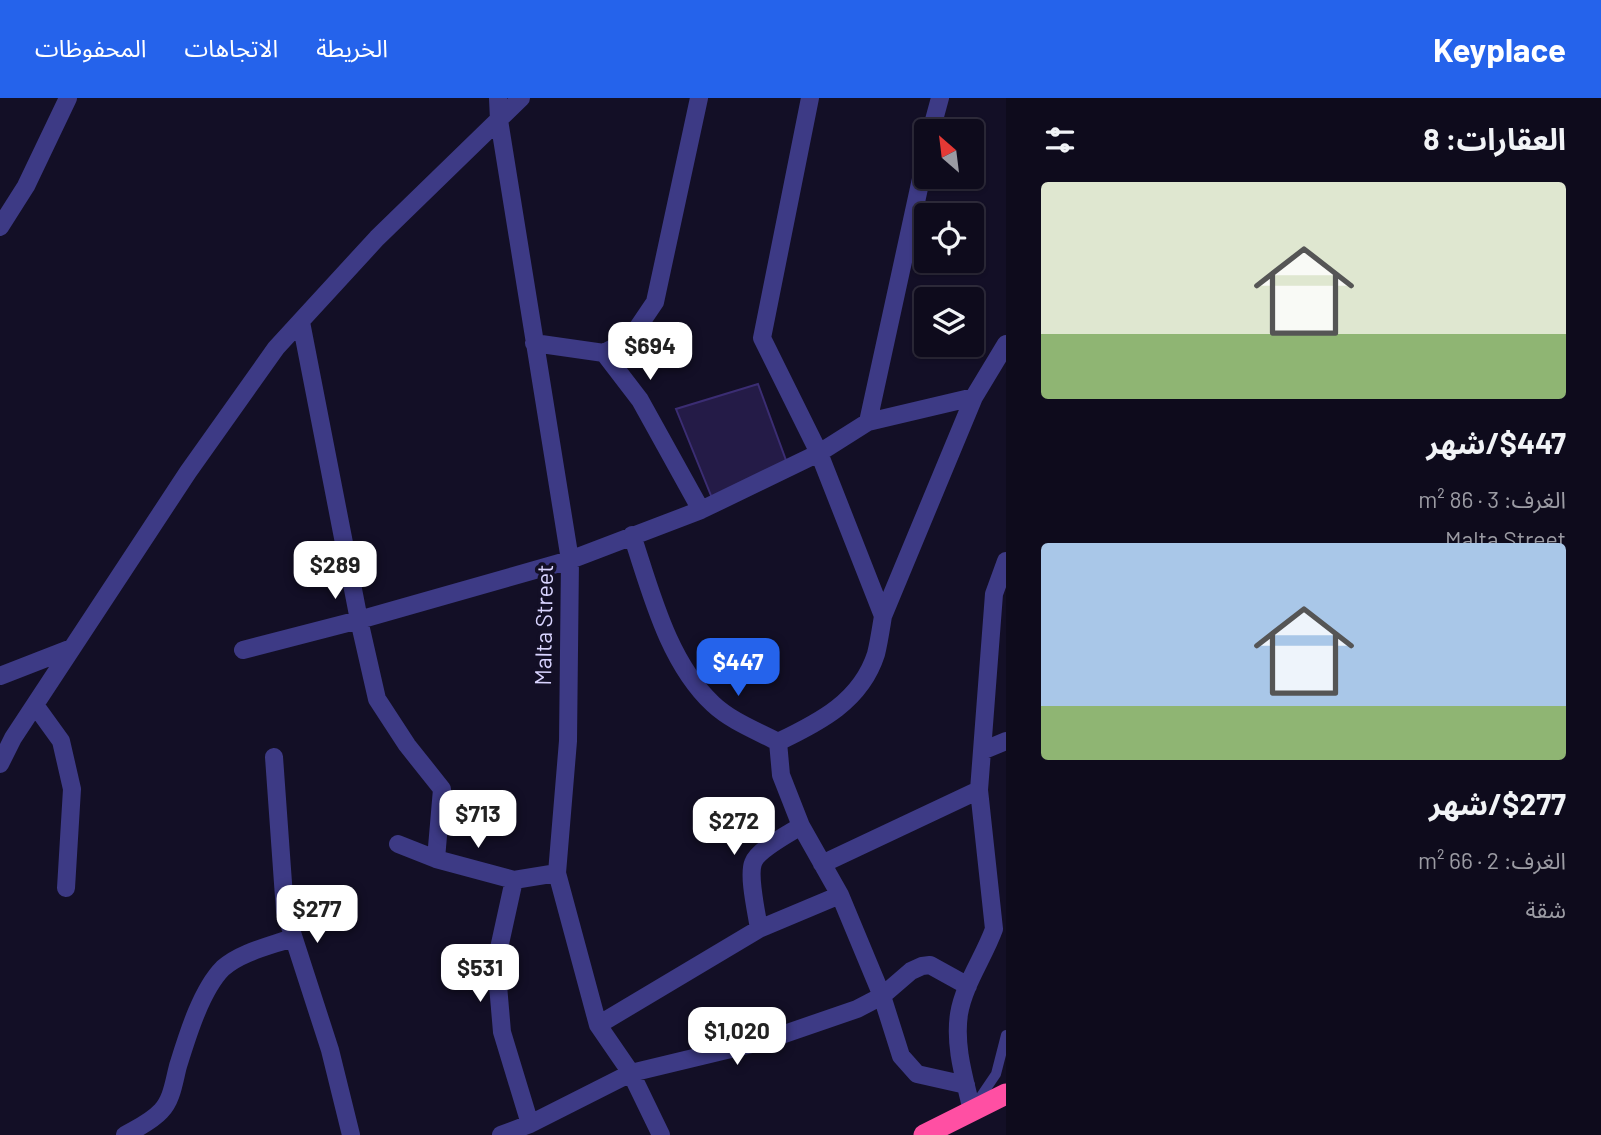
<!DOCTYPE html>
<html lang="ar">
<head>
<meta charset="utf-8">
<style>
  :root { --surface:#0e0b1c; --page:#171425; --text:#f1f3f6; --muted:#9b9ba3; --line:#2e2b3b; --accent:#2563eb }
  body { margin:0; font-family:Barlow,"Noto Sans Arabic",sans-serif; background:var(--page); color:var(--text); direction:rtl; height:100vh; display:flex; flex-direction:column; font-size:26px; white-space:nowrap }
  * { box-sizing:border-box; margin:0 }
  p { font-size:23px; color:var(--muted) }
  .icon { flex:none; width:38px; height:38px; fill:none; stroke:currentColor; stroke-width:2; stroke-linecap:round; stroke-linejoin:round }
  .map { position:relative; flex:1; overflow:hidden; direction:ltr }
  .sheet { display:flex; flex-direction:column; background:var(--surface); width:595px }
  .sheet>* { flex:none }
  .needle { width:46px; rotate:332deg }
  .tools { position:absolute; left:914px; top:21px; display:grid; gap:14px }
  .tools a { display:grid; place-items:center; width:70px; height:70px; border-radius:7px; background:var(--surface); box-shadow:0 2px 5px #0004,0 0 0 2px var(--line); font-size:35px }
  .price { position:absolute; translate:-50% -60px; padding:0 16px; border-radius:14px; background:#fff; color:#222; font-size:23px; line-height:46px; filter:drop-shadow(0 2px 4px #0008) }
  .price::after { content:''; position:absolute; left:50%; top:42px; width:21px; height:16px; margin-left:-10px; background:inherit; clip-path:polygon(0 0,100% 0,50% 100%) }
  .price.current { background:var(--accent); color:#fff }
  ul { padding:0; list-style:none }
  li { display:grid; align-content:center; gap:14px; height:371px; padding:0 35px }
  li span { display:grid; place-items:center; height:217px; border-radius:7px; color:#555 }
  li>.icon { margin-inline-start:auto }
  span .icon { width:126px; height:126px; fill:#fffc; stroke-width:1 }
  li b { font-size:30px }
  h2 { display:flex; justify-content:space-between; align-items:center; height:84px; padding:0 35px; font-size:30px }
  header { display:flex; align-items:center; gap:42px; box-sizing:border-box; height:98px; padding:0 35px; background:var(--accent); color:#fff }
  header strong { font-size:33px }
  nav { display:flex; gap:38px; margin-inline-start:auto; font-size:24px }
  main { display:flex; flex:1; min-height:0 }
  .map>svg:first-child { display:block }
  .building { fill:#241b47; stroke:#3b2d73; stroke-width:2 }
  .lines { fill:none; stroke-linecap:round; stroke-linejoin:round }
  .service { stroke:#3d3a85; stroke-width:10 }
  .minor { stroke:#3d3a85; stroke-width:18 }
  .motorway { stroke:#ff4fa3; stroke-width:21 }
  .labels { text-anchor:middle; dominant-baseline:central; stroke-width:7; stroke-linejoin:round; paint-order:stroke }
  .street-label { font-size:23px; fill:#d9d4ff; stroke:#130f26 }
</style>
</head>
<body>
<header>
<strong>Keyplace</strong>
<nav><a>الخريطة</a><a>الاتجاهات</a><a>المحفوظات</a></nav>
</header>
<main>
<section class="sheet">
<h2>العقارات: 8<svg class="icon" aria-label="filters" viewBox="0 0 24 24"><path d="M4 7h16M4 17h16"/><circle cx="9" cy="7" r="2"/><circle cx="15" cy="17" r="2"/></svg></h2>
<ul>
<li><span style="background:linear-gradient(#dfe7d0 70%,#8fb573 0)"><svg class="icon" aria-label="home" viewBox="0 0 24 24"><path d="M3 11l9-7 9 7M6 9v11h12V9"/></svg></span><div><b>$447/شهر</b><p>الغرف: 3 · 86 m²</p><p>Malta Street</p></div></li>
<li><span style="background:linear-gradient(#a9c7e8 75%,#8fb573 0)"><svg class="icon" aria-label="home" viewBox="0 0 24 24"><path d="M3 11l9-7 9 7M6 9v11h12V9"/></svg></span><div><b>$277/شهر</b><p>الغرف: 2 · 66 m²</p><p>شقة</p></div></li>
</ul>
</section>
<div class="map">
<svg width="1006" height="1037" viewBox="0 0 1006 1037">
  <rect width="100%" height="100%" fill="#130f26"/>
  <path class="building" d="M 758,286 L 787,365 L 712,400 L 676,311 Z"/>
  <g class="lines">
    <path class="service" d="M 975,1007 L 996,976 L 1006,937"/>
    <path class="minor" d="M 498,0 L 499,22 L 570,462 L 568,643 L 557,775 L 598,927 L 631,975 L 661,1037
      M 810,0 L 762,240 L 819,355 L 883,518
      M 931,33 L 940,0
      M 0,129 L 26,88 L 68,0
      M 301,224 L 359,522 L 377,601 L 407,647 L 442,691 L 436,761
      M 534,245 L 604,255 L 640,302 L 701,412
      M 604,255 L 630,241 L 655,204 L 699,0
      M 868,324 L 926,58
      M 632,437 C 651,494 668,564 713,606 C 731,623 757,633 778,644 C 820,624 861,603 876,556 C 879,544 881,530 883,518 L 974,299
      M 243,552 L 359,522 L 570,462 L 701,412 L 819,355 L 868,324 L 974,299 L 1006,246
      M 0,578 L 72,550
      M 35,607 L 61,643 L 72,691 L 66,790
      M 778,644 L 781,677 L 801,728 L 840,797 L 882,898 L 901,958 L 917,976 L 966,987
      M 982,653 L 1006,643
      M 274,659 L 285,813 L 330,952 L 351,1037
      M 0,666 L 13,640 L 188,374 L 276,250 L 377,140 L 521,0
      M 398,746 L 436,761 L 514,782 L 557,775
      M 822,766 L 979,692
      M 514,782 L 496,864 L 502,934 L 530,1026
      M 759,831 C 757,816 748,779 753,765 C 757,752 790,735 801,728
      M 598,927 L 759,831 L 840,797
      M 972,1013 C 965,982 954,949 959,916 C 964,886 984,859 994,831 L 979,692 L 994,496 L 1006,463
      M 125,1037 C 137,1030 151,1024 161,1013 C 172,1002 174,983 178,968 C 187,939 201,892 223,870 C 241,854 270,848 292,840
      M 501,1037 L 530,1026 L 631,975 L 764,943 L 857,911 L 882,898 L 911,873 L 922,868 L 930,867 L 968,888"/>
    <path class="motorway" d="M 924,1037 L 1006,996"/>
  </g>
  <g class="labels">
    <g class="street-label">
      <text transform="translate(543 527) rotate(-89)">Malta Street</text>
    </g>
  </g>
</svg>
<div class="tools">
<a><svg class="needle" viewBox="-14 -14 28 28"><path d="M0-13l5 13h-10z" fill="#e53935"/><path d="M0 13l5-13h-10z" fill="#9b9ba3"/></svg></a>
<a><svg class="icon" aria-label="locate" viewBox="0 0 24 24"><circle cx="12" cy="12" r="6"/><path d="M12 2v4M12 18v4M2 12h4M18 12h4"/></svg></a>
<a><svg class="icon" aria-label="layers" viewBox="0 0 24 24"><path d="M12 4l9 5-9 5-9-5zM3 14l9 5 9-5"/></svg></a>
</div>
<b class="price" style="left:650px;top:284px">$694</b>
<b class="price" style="left:335px;top:503px">$289</b>
<b class="price current" style="left:738px;top:600px">$447</b>
<b class="price" style="left:478px;top:752px">$713</b>
<b class="price" style="left:734px;top:759px">$272</b>
<b class="price" style="left:317px;top:847px">$277</b>
<b class="price" style="left:480px;top:906px">$531</b>
<b class="price" style="left:737px;top:969px">$1,020</b>
</div>
</main>
</body>
</html>
